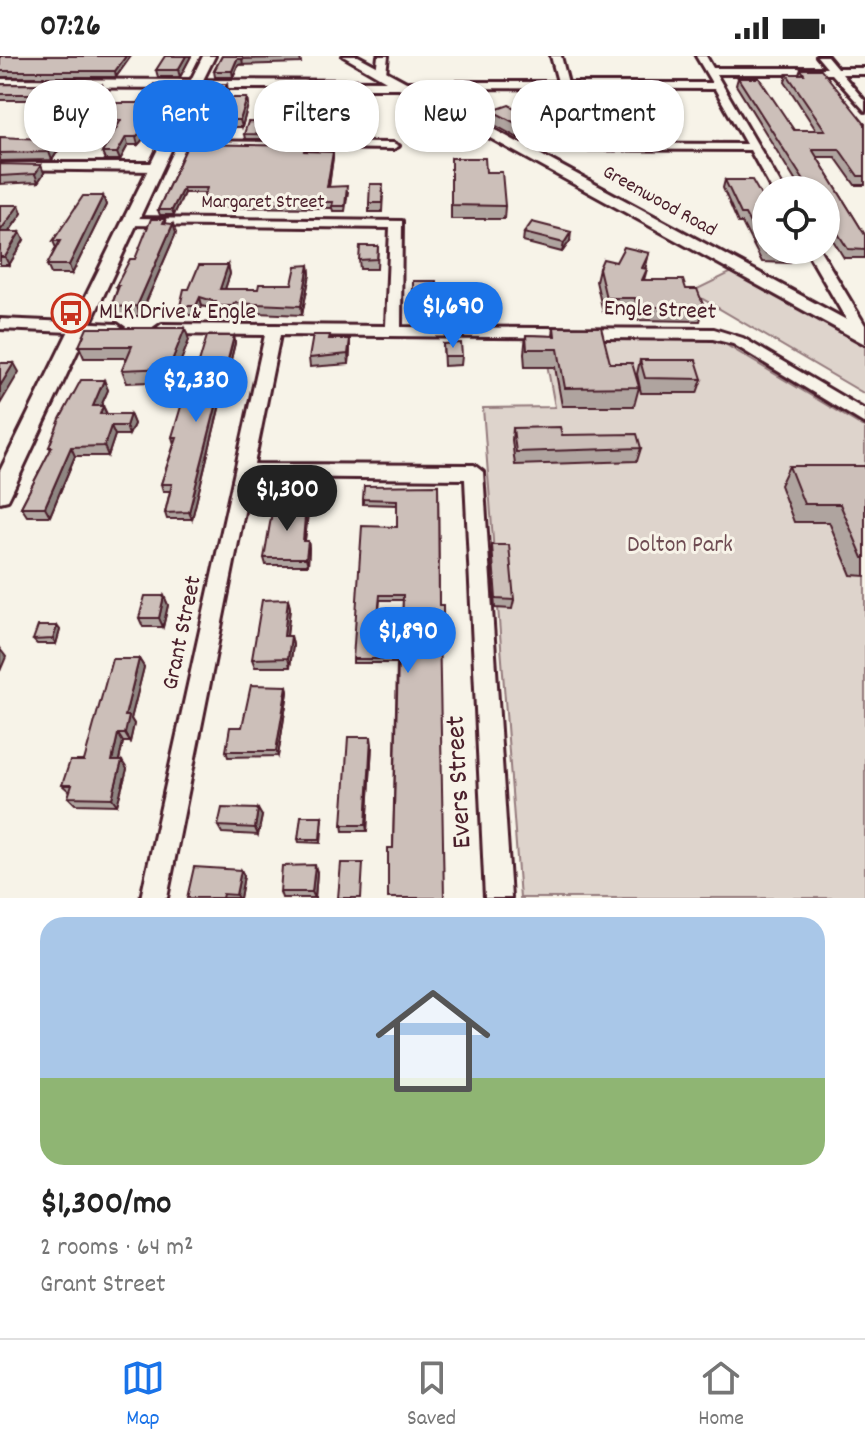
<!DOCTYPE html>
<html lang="en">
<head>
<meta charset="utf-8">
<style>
  :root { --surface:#fff; --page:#f6f6f6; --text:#222; --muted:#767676; --line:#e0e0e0; --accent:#1a73e8 }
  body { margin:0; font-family:Dekko,sans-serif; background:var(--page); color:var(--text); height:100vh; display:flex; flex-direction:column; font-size:30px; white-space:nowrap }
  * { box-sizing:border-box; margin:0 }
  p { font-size:26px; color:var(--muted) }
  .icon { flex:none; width:44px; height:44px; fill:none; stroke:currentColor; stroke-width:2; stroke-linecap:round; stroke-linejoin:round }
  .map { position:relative; height:842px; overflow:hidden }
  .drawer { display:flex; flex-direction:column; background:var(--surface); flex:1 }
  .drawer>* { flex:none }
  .hud { position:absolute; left:24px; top:24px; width:818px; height:72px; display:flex; gap:16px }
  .tools { position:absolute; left:752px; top:120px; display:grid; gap:16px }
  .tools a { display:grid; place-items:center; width:88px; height:88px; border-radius:50%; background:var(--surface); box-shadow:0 2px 6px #0004; font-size:40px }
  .price { position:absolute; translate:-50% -68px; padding:0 18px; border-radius:28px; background:var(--accent); color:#fff; font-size:26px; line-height:52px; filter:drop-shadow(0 2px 4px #0008) }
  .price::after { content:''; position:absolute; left:50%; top:48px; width:24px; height:18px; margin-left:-12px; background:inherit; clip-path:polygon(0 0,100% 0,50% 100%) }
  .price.selected { background:#222; color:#fff }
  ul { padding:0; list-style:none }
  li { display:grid; align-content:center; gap:16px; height:424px; padding:0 40px }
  li span { display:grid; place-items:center; height:248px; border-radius:24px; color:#555 }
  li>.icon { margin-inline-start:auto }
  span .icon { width:144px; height:144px; fill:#fffc; stroke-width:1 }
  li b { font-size:34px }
  .chip { padding:0 28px; border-radius:32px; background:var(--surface); box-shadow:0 2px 6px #0004; font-size:28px; line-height:72px }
  .chip.selected { background:var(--accent); color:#fff }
  .status { display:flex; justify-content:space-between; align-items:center; height:56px; padding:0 40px; background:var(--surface); direction:ltr }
  .status svg { height:22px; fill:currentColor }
  .dock { display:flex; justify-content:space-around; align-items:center; height:112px; border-top:2px solid var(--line); background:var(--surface); font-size:22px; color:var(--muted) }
  .dock a { display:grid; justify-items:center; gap:4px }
  .dock .selected { color:var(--accent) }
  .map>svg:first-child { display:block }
  .green { fill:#ded4cc; stroke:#947a7c; stroke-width:2 }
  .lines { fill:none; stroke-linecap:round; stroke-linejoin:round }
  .minor-casing { stroke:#4a1f2b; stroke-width:6 }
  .tertiary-casing { stroke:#4a1f2b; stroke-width:6 }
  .minor { fill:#f7f3e8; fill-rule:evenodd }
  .tertiary { fill:#f7f3e8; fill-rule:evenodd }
  .wall { fill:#afa49f; stroke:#4a1f2b; stroke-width:2; fill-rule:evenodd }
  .shaded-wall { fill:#8f8682; stroke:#4a1f2b; stroke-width:2 }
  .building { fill:#ccbfb9; stroke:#4a1f2b; stroke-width:2; fill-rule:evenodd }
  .labels { text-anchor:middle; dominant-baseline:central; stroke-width:6; stroke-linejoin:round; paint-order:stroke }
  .far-street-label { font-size:20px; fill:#4a1f2b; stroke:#f7f3e8 }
  .street-label { font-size:24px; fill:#4a1f2b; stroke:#f7f3e8 }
  .poi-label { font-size:24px; fill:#4a1f2b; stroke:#f7f3e8; text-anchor:start }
  .park-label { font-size:24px; fill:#6f4c53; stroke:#f7f3e8 }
  .near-street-label { font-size:28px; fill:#4a1f2b; stroke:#f7f3e8 }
</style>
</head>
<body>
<div class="status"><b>07:26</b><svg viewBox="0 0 49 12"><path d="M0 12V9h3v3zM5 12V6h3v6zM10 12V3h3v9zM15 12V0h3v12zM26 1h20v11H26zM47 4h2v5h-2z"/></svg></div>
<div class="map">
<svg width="865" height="842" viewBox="0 0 865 842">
  <rect width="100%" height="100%" fill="#f7f3e8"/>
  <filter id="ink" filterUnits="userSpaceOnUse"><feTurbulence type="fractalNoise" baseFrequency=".0125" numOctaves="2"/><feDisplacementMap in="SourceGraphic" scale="16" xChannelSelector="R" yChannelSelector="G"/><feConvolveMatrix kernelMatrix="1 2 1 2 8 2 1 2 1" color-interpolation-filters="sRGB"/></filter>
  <g filter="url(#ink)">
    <path class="green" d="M 738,213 L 865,281 L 865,338 L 691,236 Z
      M 542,281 L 708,284 L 723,287 L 865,372 L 865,842 L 520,842 L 483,352 L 555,351 Z"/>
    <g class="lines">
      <g class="minor-casing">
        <path id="minor" d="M 378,0 L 388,0 L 386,17 L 381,20 L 376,17 Z
          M 551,0 L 561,0 L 568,27 L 712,27 L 696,0 L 706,0 L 713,12 L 827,12 L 817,0 L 827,0 L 837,12 L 865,12 L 865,18 L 842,18 L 865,45 L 865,55 L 832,18 L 716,18 L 784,134 L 772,134 L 750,94 L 515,93 L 509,90 L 515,87 L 746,88 L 715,33 L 403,32 L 398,29 L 403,26 L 558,26 Z
          M 167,85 L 393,87 L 399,90 L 393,93 L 163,90 L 161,88 Z
          M 0,107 L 156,107 L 162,111 L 156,115 L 0,113 Z
          M 130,162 L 402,165 L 401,271 L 714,273 L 743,282 L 865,354 L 865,368 L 733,288 L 713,283 L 280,279 L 254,408 L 474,409 L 483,416 L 511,842 L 485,842 L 465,423 L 251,421 L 167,842 L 141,842 L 265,279 L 162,278 L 155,273 L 162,268 L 386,270 L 390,172 L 125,169 L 125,163 Z
          M 806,194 L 820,194 L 865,269 L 865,287 L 857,282 Z
          M 0,263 L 117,268 L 124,273 L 117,278 L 0,273 Z"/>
      </g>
      <g class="tertiary-casing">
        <path id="tertiary" d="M 203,0 L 215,0 L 203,24 L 386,25 L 343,0 L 358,0 L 865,274 L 865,288 L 399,32 L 200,32 L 11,438 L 8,444 L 0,446 L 0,415 L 188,32 L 0,31 L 0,23 L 191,24 Z"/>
      </g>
      <use href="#minor" class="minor"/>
      <use href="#tertiary" class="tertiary"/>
    </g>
    <path class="wall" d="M 0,0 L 131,0 L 116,21 L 0,21 Z
      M 191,0 L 180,21 L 158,21 L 156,14 Z
      M 222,0 L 300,2 L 301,7 L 238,9 L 233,21 L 215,21 L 214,15 Z
      M 801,13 L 865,68 L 865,129 L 855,129 L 835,101 L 817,101 L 865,179 L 865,202 L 844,202 L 826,173 L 826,134 L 801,134 L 736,29 L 738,22 L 794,74 L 816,74 L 785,26 L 787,18 L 799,18 Z
      M 0,28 L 102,29 L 103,35 L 89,59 L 76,58 L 74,62 L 34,61 L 32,55 L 40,44 L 0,44 Z
      M 168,28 L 170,35 L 150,75 L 138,89 L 128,89 L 120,104 L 105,104 L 102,97 L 117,71 L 95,71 L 93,64 L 138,47 Z
      M 205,31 L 228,35 L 225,42 L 247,42 L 248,49 L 242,71 L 225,71 L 220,82 L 192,81 L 190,73 L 206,36 Z
      M 492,55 L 536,63 L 535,76 L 518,82 L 491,67 Z
      M 310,68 L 308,83 L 245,83 L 244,78 Z
      M 0,81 L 63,87 L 52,104 L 0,105 Z
      M 188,88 L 333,96 L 333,101 L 329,131 L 348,136 L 345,155 L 333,155 L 332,152 L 203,151 L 202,146 L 205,137 L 184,137 L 174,159 L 160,159 L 158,154 Z
      M 451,102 L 486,116 L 505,150 L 504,163 L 451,163 Z
      M 0,108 L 44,117 L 38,126 L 0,128 Z
      M 725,124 L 794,197 L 790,207 L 762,206 L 742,167 L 738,167 L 723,132 Z
      M 383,137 L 382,156 L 369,156 L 369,147 Z
      M 103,140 L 106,149 L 72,218 L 51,218 L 47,209 L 56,192 L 53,185 Z
      M 0,149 L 19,149 L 22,157 L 9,176 L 24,184 L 9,209 L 0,209 Z
      M 165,163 L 166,167 L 176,177 L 140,260 L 114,260 L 111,251 L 117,234 L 116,230 Z
      M 524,177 L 570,185 L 562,196 L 523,186 Z
      M 378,190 L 377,213 L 360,213 L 359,204 Z
      M 649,197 L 645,212 L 647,213 L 644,224 L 686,233 L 704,251 L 700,265 L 634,264 L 632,256 L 603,256 L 596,225 L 599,212 Z
      M 228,209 L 230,218 L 225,233 L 258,233 L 292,228 L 309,209 L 310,218 L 302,259 L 236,256 L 235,259 L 217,259 L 216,254 L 202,250 L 199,259 L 183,259 L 180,250 L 189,233 Z
      M 413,225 L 436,225 L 436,254 L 413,254 Z
      M 554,271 L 610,307 L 639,331 L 634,350 L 562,350 L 555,311 L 525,311 L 524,297 L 526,279 L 553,280 Z
      M 234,280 L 235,287 L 192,463 L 167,463 L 165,457 L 170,435 L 163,435 L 161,428 L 174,388 L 172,381 L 187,347 Z
      M 330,283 L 350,283 L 350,293 L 349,308 L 310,311 L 309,302 Z
      M 189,284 L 173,325 L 127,327 L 122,314 L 127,302 L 84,302 L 79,290 Z
      M 443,288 L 462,300 L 461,309 L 444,310 Z
      M 640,304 L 702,323 L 697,337 L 641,337 L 637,318 Z
      M 104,324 L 108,334 L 101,350 L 103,350 L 107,358 L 130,358 L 134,368 L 129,379 L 115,379 L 108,400 L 75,400 L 50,460 L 27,460 L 21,451 L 51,393 L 49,391 Z
      M 513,372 L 562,379 L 641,392 L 637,405 L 515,409 L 512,384 Z
      M 789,410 L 865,410 L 865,520 L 851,519 L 829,466 L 794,466 L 780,429 Z
      M 438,429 L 439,549 L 443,572 L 439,572 L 393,792 L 397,607 L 353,607 L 353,603 L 397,471 L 397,449 L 363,448 L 363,443 ZM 380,544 L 403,544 L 402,579 L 377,579 Z
      M 306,449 L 308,456 L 305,485 L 308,485 L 309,492 L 308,509 L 266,509 L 264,502 Z
      M 492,489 L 514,544 L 512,553 L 495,552 L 491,498 Z
      M 164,540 L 168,549 L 163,571 L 143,571 L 139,562 Z
      M 288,543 L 290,552 L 287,580 L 291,580 L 293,589 L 290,611 L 255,611 L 252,603 Z
      M 57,570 L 60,574 L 56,588 L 37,588 L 33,584 Z
      M 139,603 L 144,611 L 131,663 L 134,668 L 130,686 L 123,686 L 119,705 L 127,713 L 117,749 L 75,748 L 68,741 L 70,736 L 62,729 L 84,705 Z
      M 287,630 L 288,636 L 278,700 L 228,701 L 226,695 L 242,671 Z
      M 372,688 L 367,775 L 343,775 L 342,769 Z
      M 262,760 L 258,779 L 222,777 L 218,770 Z
      M 322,760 L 323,764 L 321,787 L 299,786 L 298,783 Z
      M 241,814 L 244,820 L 240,842 L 187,842 Z
      M 317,816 L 315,842 L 282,842 L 280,836 Z"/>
    <path class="shaded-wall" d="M 126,0 L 131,0 L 116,21 L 115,15 Z
      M 186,0 L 191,0 L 180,21 L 178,14 Z
      M 237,3 L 242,3 L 243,8 L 238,9 L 233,21 L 232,15 Z
      M 168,28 L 170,35 L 150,75 L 138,89 L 136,81 Z
      M 227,28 L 228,35 L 223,49 L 221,42 Z
      M 102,29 L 103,35 L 89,59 L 87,53 Z
      M 247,42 L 248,49 L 242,71 L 240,64 Z
      M 536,63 L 535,76 L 518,82 L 519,69 Z
      M 224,64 L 225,71 L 220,82 L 219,75 Z
      M 61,79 L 63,87 L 52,104 L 49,96 Z
      M 126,81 L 128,89 L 120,104 L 117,97 Z
      M 333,96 L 333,101 L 328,136 L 327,131 Z
      M 41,109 L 44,117 L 38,126 L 35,118 Z
      M 183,132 L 184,137 L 174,159 L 172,154 Z
      M 103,140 L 106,149 L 72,218 L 69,209 Z
      M 19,149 L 22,157 L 3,184 L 0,175 Z
      M 173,168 L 176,177 L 140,260 L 137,250 Z
      M 20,176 L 24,184 L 9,209 L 5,201 Z
      M 571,176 L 570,185 L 562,196 L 564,187 Z
      M 649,197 L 646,210 L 639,225 L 642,212 Z
      M 228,209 L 230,218 L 222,242 L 220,233 Z
      M 309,209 L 310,218 L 302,259 L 301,250 Z
      M 200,241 L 202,250 L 199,259 L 196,250 Z
      M 185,272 L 189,284 L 173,325 L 169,312 Z
      M 234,280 L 235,287 L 192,463 L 189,456 Z
      M 350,283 L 350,293 L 349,308 L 348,298 Z
      M 14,307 L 19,316 L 0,348 L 0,330 Z
      M 104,324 L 108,334 L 97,359 L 93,350 Z
      M 103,350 L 107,359 L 100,358 Z
      M 130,358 L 134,368 L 129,379 L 126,370 Z
      M 111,370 L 115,379 L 108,400 L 104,390 Z
      M 71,391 L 75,400 L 50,460 L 45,451 Z
      M 306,449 L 308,456 L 304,492 L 303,485 Z
      M 308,485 L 309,492 L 308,509 L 306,502 Z
      M 164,540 L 168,549 L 163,571 L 159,562 Z
      M 288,543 L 290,552 L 286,589 L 284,580 Z
      M 57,570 L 60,574 L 56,588 L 53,583 Z
      M 291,580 L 293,589 L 290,611 L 288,602 Z
      M 0,593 L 6,601 L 0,615 Z
      M 139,603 L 144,611 L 131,663 L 134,668 L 130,686 L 125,678 L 125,660 Z
      M 287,630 L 288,636 L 278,700 L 276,695 Z
      M 118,678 L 123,686 L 117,712 L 112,705 Z
      M 371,681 L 372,688 L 367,775 L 366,769 Z
      M 122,705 L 127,713 L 117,749 L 112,742 Z
      M 258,753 L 262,760 L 258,779 L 255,772 Z
      M 315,809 L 317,816 L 315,842 L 312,836 Z
      M 241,814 L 244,820 L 240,842 L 238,842 L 236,839 Z"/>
    <path class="building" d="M 0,0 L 126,0 L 115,15 L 0,15 Z
      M 165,0 L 186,0 L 178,14 L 156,14 Z
      M 222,0 L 299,0 L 300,2 L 237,3 L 232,15 L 214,15 Z
      M 801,13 L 821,13 L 865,68 L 865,120 L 858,120 L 839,93 L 812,93 L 865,179 L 865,194 L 848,193 L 826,159 L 826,134 L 810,134 L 738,22 L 759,22 L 794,74 L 825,74 L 787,18 L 804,18 Z
      M 0,28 L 102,29 L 87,53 L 74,53 L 72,56 L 32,55 L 44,38 L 0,38 Z
      M 154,28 L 168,28 L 148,68 L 136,81 L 126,81 L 117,97 L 102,97 L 121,64 L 93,64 L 102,47 L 138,47 Z
      M 206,28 L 227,28 L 221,42 L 247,42 L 240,64 L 224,64 L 219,75 L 190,73 L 208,31 L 205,31 Z
      M 509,49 L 536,63 L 519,69 L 492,55 Z
      M 248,66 L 310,68 L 308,79 L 244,78 Z
      M 45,79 L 61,79 L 49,96 L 0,97 L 0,81 L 42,83 Z
      M 188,88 L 305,90 L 304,95 L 333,96 L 327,131 L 347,130 L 345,150 L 332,150 L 333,146 L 202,146 L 207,132 L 183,132 L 172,154 L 158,154 Z
      M 451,102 L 485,102 L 486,116 L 502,116 L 505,150 L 451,149 Z
      M 0,108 L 41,109 L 35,118 L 0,120 Z
      M 725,124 L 752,124 L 766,148 L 766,194 L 792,194 L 794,197 L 766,197 L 745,158 L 741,158 Z
      M 370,128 L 383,128 L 382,147 L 369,147 Z
      M 83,140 L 103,140 L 69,209 L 47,209 L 60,185 L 53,185 Z
      M 0,149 L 19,149 L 0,175 Z
      M 151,163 L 165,163 L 163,167 L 173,168 L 137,250 L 111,251 L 119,230 L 116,230 L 130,203 L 135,203 Z
      M 532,166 L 571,176 L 564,187 L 524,177 Z
      M 0,176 L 20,176 L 5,201 L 0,201 Z
      M 360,190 L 378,190 L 377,203 L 359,204 Z
      M 624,191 L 649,197 L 642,212 L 647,213 L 642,224 L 683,224 L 686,233 L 697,233 L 704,251 L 637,251 L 635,242 L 606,242 L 599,212 L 603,203 L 616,206 Z
      M 199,209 L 228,209 L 220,233 L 258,233 L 259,228 L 292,228 L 296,210 L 309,209 L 301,250 L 234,247 L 233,250 L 215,250 L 216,246 L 200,241 L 196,250 L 180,250 L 184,233 L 189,233 Z
      M 413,225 L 436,225 L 436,244 L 413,245 Z
      M 554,271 L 601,271 L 610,307 L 632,307 L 639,331 L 565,332 L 558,293 L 527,293 L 526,279 L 555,280 Z
      M 87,272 L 185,272 L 169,312 L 122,314 L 132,290 L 79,290 Z
      M 313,279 L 330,279 L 329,283 L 350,283 L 348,298 L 309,302 Z
      M 207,280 L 234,280 L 189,456 L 165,457 L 172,428 L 161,428 L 177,381 L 172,381 L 182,347 L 187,347 Z
      M 461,287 L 462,300 L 444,300 L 443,288 Z
      M 640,304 L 696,304 L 702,323 L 645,322 Z
      M 0,307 L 14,307 L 0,330 Z
      M 81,324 L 104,324 L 93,350 L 103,350 L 100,358 L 130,358 L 126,370 L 111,370 L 104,390 L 71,391 L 45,451 L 21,451 L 52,391 L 49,391 L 60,363 Z
      M 560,371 L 562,379 L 637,378 L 641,392 L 516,396 L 513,372 Z
      M 789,410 L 865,410 L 865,502 L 863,502 L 840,448 L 804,448 Z
      M 438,429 L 439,549 L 443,549 L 443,568 L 439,568 L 444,842 L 388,842 L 388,792 L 393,792 L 398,603 L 353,603 L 362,470 L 397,471 L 397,444 L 363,443 L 364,430 ZM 380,539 L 403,539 L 402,579 L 376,579 Z
      M 306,449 L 303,485 L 308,485 L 306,502 L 264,502 L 273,450 Z
      M 492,489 L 509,489 L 514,544 L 496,543 Z
      M 145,540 L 164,540 L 159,562 L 139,562 Z
      M 288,543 L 284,580 L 291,580 L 288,602 L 252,603 L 262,544 Z
      M 38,570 L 57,570 L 53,583 L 33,584 Z
      M 112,603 L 139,603 L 125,660 L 129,660 L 125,678 L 118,678 L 112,705 L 122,705 L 112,742 L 68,741 L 72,729 L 62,729 L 70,705 L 84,705 Z
      M 251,629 L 287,630 L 276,695 L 226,695 L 230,671 L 242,671 Z
      M 348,681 L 371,681 L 366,769 L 342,769 Z
      M 222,752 L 258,753 L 255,772 L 218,770 Z
      M 301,760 L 322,760 L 320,783 L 298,783 Z
      M 341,807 L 363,807 L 361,842 L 338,842 Z
      M 315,809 L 312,836 L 280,836 L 282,810 Z
      M 194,811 L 241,814 L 236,839 L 223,838 L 222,842 L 187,842 Z"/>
  </g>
  <defs>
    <g id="bus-ring" transform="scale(2)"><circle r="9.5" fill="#f7f3e8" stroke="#c8321e" stroke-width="1.5"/><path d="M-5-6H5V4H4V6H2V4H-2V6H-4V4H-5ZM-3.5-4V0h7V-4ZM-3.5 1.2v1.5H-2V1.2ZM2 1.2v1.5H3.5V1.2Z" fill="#c8321e"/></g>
  </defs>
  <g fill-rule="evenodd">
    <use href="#bus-ring" x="71" y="257"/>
  </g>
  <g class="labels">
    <g class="far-street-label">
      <text transform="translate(659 146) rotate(29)">Greenwood Road</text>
      <text x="263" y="147">Margaret Street</text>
    </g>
    <g class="street-label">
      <text transform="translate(660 255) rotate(2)">Engle Street</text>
      <text transform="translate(183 577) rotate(-78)">Grant Street</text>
    </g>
    <g class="poi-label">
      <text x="99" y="257">MLK Drive &amp; Engle</text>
    </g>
    <g class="park-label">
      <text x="680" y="490">Dolton Park</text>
    </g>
    <g class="near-street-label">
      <text transform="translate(461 726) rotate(-93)">Evers Street</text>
    </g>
  </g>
</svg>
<div class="tools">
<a><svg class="icon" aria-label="locate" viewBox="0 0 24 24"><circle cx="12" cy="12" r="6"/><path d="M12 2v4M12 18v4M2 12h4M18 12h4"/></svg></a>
</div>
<b class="price" style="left:453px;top:294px">$1,690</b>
<b class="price" style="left:196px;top:368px">$2,330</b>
<b class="price selected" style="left:287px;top:477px">$1,300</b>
<b class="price" style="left:408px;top:619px">$1,890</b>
<div class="hud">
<a class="chip">Buy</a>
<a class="chip selected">Rent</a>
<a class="chip">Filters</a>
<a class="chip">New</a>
<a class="chip">Apartment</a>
</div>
</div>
<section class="drawer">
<ul>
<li><span style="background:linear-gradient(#a9c7e8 65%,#8fb573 0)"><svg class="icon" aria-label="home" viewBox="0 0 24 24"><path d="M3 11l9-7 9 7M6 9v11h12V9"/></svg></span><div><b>$1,300/mo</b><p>2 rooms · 64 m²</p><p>Grant Street</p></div></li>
</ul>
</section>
<nav class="dock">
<a class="selected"><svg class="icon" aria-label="map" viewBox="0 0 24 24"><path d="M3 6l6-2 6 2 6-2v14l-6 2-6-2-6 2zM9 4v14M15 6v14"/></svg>Map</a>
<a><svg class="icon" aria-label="saved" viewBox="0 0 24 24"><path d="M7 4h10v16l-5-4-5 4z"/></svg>Saved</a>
<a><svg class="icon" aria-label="home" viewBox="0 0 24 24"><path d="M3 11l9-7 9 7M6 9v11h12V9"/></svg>Home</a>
</nav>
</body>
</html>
